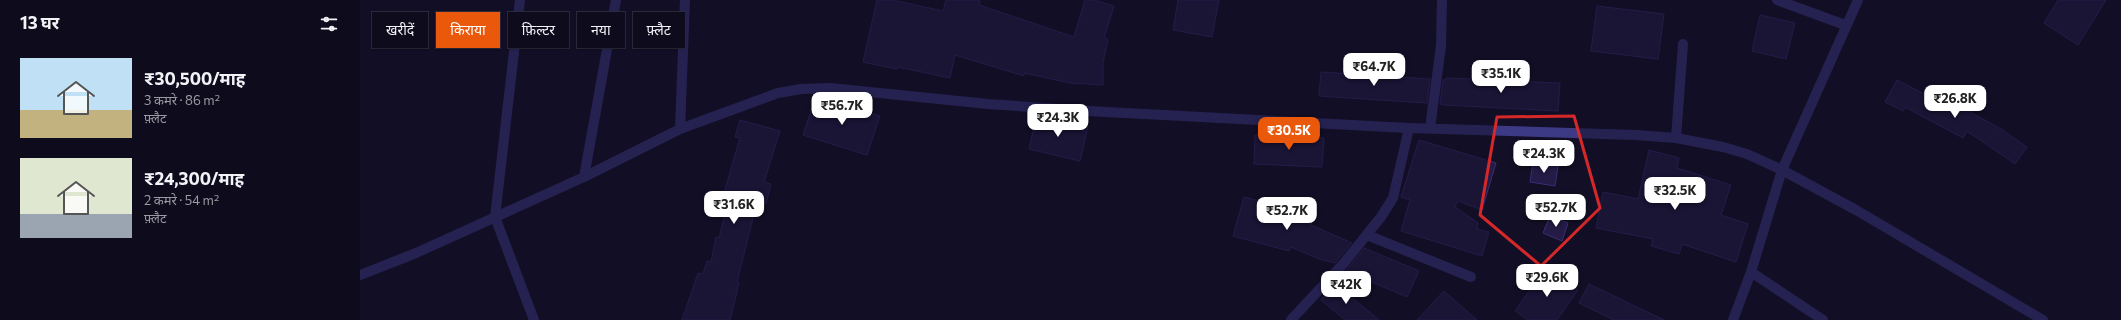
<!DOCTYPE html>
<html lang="hi">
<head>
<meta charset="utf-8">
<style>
  :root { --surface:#0e0b1c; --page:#1c1929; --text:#f1f3f6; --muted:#9b9ba3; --line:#2e2b3b; --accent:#ea580c }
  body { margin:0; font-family:Commissioner,"Noto Sans Devanagari",sans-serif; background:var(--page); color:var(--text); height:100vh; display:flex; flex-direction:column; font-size:15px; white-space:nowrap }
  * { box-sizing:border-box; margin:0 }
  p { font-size:13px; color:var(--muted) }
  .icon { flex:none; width:22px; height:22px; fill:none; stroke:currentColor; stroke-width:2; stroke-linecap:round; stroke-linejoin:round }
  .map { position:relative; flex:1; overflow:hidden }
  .panel { display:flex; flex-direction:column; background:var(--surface); width:360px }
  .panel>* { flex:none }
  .guide { position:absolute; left:12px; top:12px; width:380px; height:36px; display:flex; gap:8px }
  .price { position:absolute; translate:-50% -34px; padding:0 9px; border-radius:8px; background:#fff; color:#222; font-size:13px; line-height:26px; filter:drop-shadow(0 1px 2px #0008) }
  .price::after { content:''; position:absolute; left:50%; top:24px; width:12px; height:9px; margin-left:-6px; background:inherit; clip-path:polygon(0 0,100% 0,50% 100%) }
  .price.on { background:var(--accent); color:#fff }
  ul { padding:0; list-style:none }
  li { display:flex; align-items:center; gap:12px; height:100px; padding:0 20px }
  li span { display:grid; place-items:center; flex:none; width:112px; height:80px; border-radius:0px; color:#555 }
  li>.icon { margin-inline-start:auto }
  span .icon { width:48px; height:48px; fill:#fffc; stroke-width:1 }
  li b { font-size:17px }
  h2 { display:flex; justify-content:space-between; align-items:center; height:48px; padding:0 20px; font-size:17px }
  .chip { padding:0 14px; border-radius:0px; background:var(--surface); box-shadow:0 1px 3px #0004,0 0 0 1px var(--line); font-size:14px; line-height:36px }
  .chip.on { background:var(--accent); color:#fff }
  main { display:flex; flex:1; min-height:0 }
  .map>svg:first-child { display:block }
  .building { fill:#241b47; stroke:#3b2d73 }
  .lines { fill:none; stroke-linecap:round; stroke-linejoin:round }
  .minor { stroke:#3d3a85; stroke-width:10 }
  .marked { fill:none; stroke:#d62828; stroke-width:3; stroke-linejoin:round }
</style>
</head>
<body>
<main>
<section class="panel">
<h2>13 घर<svg class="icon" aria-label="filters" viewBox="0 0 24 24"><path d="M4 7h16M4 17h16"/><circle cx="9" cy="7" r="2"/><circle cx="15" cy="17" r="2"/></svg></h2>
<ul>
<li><span style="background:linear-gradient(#bfe0f5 65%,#c2b280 0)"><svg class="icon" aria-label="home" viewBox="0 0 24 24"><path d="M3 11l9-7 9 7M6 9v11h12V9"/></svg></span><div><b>₹30,500/माह</b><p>3 कमरे · 86 m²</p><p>फ़्लैट</p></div></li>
<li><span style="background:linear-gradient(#dfe7d0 70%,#9aa5b1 0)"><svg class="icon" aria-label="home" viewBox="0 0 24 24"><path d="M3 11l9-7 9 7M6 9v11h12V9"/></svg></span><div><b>₹24,300/माह</b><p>2 कमरे · 54 m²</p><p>फ़्लैट</p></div></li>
</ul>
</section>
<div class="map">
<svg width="1761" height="320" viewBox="0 0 1761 320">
  <rect width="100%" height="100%" fill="#130f26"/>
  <path class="building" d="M 517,0 L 532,0 L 583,11 L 586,0 L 620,0 L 619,5 L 714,37 L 725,0 L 734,0 L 754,6 L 744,38 L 748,39 L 743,63 L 743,85 L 710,83 L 664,73 L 664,76 L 595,55 L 590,78 L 538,67 L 537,69 L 503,62 Z
    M 818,0 L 859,0 L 852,37 L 813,30 Z
    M 1698,0 L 1746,0 L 1718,45 L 1684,23 Z
    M 1237,6 L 1304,14 L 1298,59 L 1231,51 Z
    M 1400,15 L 1435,23 L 1426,59 L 1392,51 Z
    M 961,72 L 1070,79 L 1067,103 L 959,96 Z
    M 1086,78 L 1200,83 L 1198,111 L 1084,105 L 1080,104 L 1083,80 L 1086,80 Z
    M 1537,80 L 1568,96 L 1571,91 L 1641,129 L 1667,147 L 1655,164 L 1607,131 L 1603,138 L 1545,107 L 1543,111 L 1525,102 Z
    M 456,96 L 520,116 L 507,155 L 443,135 Z
    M 677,114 L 728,126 L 720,161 L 669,149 Z
    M 380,120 L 420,131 L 404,182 L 411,184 L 406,204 L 397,202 L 377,282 L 379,283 L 370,320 L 322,320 L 338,273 L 343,274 L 347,261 L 351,262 L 356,237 L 359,238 L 370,194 L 364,193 L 380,138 L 375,137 Z
    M 895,135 L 964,138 L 962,167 L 894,164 Z
    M 1059,140 L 1136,163 L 1122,210 L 1098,201 L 1095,207 L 1118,223 L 1117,229 L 1129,232 L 1122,256 L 1041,231 L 1050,200 L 1041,197 Z
    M 1289,150 L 1319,158 L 1317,168 L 1371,185 L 1361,215 L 1388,224 L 1376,262 L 1322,244 L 1319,254 L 1291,246 L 1293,239 L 1236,228 L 1243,192 L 1278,199 Z
    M 1173,162 L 1198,166 L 1195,186 L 1170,182 Z
    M 884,197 L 954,216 L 951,225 L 992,243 L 975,263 L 959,259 L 931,247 L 929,251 L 873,236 Z
    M 1190,216 L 1208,223 L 1202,241 L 1183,233 Z
    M 1004,248 L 1059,271 L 1047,297 L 986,271 Z
    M 1185,268 L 1218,290 L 1197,320 L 1168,320 L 1155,311 Z
    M 974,283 L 1019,320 L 985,320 L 961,300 Z
    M 1229,284 L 1304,320 L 1254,320 L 1219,303 Z
    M 1084,291 L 1117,320 L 1057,320 Z"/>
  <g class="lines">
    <path class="minor" d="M 160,0 L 135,217 L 174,320
      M 1417,0 L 1485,25
      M 1070,128 L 1081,46 L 1082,0
      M 320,129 L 325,0
      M 1316,138 L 1323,44
      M 224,177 L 256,0
      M 1007,235 L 1111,277
      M 1391,272 L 1463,320
      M 0,275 L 56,253 L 224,177 L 320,129 L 418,93 L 441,89 L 470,88 L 628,104 L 728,111 L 1049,128 L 1276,135 L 1316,138 L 1363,147 L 1387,154 L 1422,170 L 1496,210 L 1683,320
      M 931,320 L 984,263 L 1021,217 L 1033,198 L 1049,128
      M 1373,320 L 1391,272 L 1422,170 L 1498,0"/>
  </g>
  <path d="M0 0H1761V320H0ZM 1214,116 L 1240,208 L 1181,266 L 1120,215 L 1137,117 Z" fill="#130f26" fill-opacity=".55" fill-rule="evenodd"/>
  <path class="marked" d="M 1214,116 L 1240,208 L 1181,266 L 1120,215 L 1137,117 Z"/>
</svg>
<b class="price" style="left:1014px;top:87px">₹64.7K</b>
<b class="price" style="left:1141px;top:94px">₹35.1K</b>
<b class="price" style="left:1595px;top:119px">₹26.8K</b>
<b class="price" style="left:482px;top:126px">₹56.7K</b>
<b class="price" style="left:698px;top:138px">₹24.3K</b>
<b class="price on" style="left:929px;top:151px">₹30.5K</b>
<b class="price" style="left:1184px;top:174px">₹24.3K</b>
<b class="price" style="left:1315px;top:211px">₹32.5K</b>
<b class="price" style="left:374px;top:225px">₹31.6K</b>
<b class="price" style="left:1196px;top:228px">₹52.7K</b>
<b class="price" style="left:927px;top:231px">₹52.7K</b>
<b class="price" style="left:1187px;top:298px">₹29.6K</b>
<b class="price" style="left:986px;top:305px">₹42K</b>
<div class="guide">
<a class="chip">खरीदें</a>
<a class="chip on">किराया</a>
<a class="chip">फ़िल्टर</a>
<a class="chip">नया</a>
<a class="chip">फ़्लैट</a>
</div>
</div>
</main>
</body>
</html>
